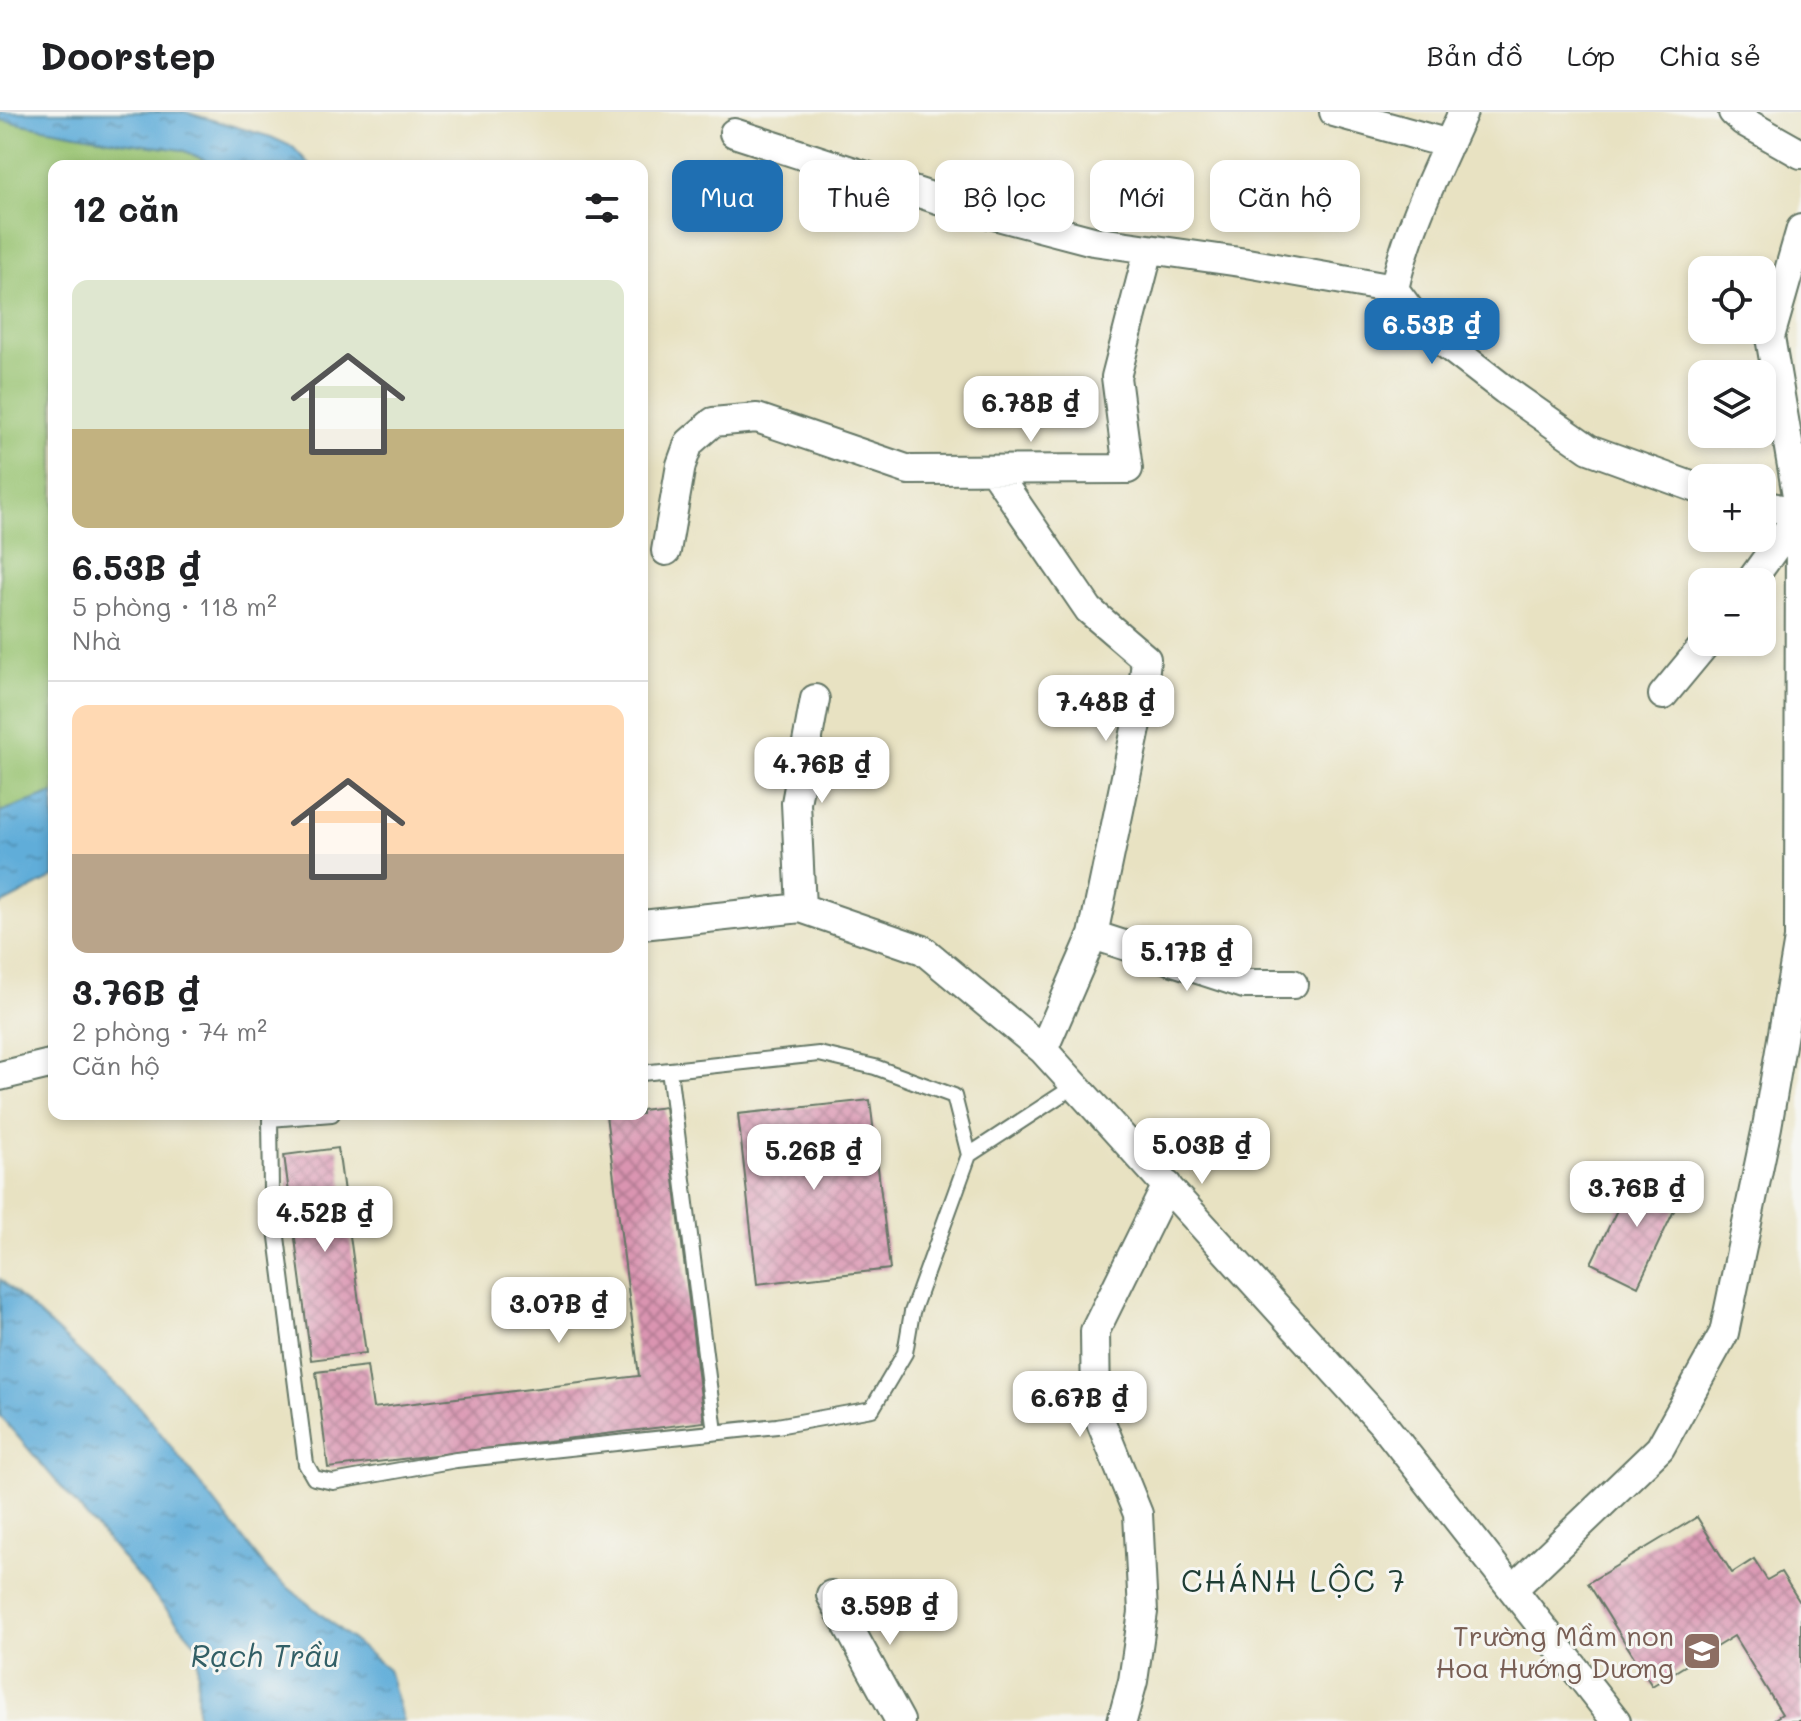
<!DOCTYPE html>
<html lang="vi">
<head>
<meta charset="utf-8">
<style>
  :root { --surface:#fff; --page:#f6f6f6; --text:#202124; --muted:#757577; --line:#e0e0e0; --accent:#1f6fb2 }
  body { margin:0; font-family:Mali,sans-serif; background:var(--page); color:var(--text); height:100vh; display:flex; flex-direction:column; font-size:30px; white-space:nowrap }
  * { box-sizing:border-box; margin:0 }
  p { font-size:26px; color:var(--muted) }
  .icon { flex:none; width:44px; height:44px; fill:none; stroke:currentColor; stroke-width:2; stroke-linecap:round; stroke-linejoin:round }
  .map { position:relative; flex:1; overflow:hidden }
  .sheet { position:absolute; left:48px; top:48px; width:600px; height:960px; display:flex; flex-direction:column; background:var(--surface); border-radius:16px; box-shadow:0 4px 12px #0003 }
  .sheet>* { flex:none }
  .hud { position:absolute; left:672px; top:48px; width:760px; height:72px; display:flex; gap:16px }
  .tools { position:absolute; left:1688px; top:144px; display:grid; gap:16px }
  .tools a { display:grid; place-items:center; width:88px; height:88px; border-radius:16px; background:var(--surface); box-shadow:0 4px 12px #0003; font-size:40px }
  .price { position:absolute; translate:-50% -68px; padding:0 18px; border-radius:16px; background:#fff; color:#222; font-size:26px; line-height:52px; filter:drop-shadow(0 2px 4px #0008) }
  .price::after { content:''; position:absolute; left:50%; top:48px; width:24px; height:18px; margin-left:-12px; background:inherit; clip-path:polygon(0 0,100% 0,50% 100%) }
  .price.active { background:var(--accent); color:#fff }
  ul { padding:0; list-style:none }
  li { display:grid; align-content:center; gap:16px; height:424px; padding:0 24px }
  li+li { border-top:2px solid var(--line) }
  li span { display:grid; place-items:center; height:248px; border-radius:16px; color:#555 }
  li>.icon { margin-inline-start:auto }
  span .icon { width:144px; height:144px; fill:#fffc; stroke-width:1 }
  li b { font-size:34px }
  h2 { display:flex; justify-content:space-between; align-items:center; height:96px; padding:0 24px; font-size:34px }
  .chip { padding:0 28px; border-radius:16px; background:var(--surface); box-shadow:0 4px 12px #0003; font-size:28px; line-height:72px }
  .chip.active { background:var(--accent); color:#fff }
  header { display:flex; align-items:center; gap:48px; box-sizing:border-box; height:112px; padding:0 40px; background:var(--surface); border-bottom:2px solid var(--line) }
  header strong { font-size:38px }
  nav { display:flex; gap:44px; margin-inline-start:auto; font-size:28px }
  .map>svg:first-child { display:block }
  .grass { fill:#97c270; stroke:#5b8052; stroke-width:2 }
  .water { fill:url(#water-ripples); stroke:#407586; stroke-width:2 }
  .building { fill:url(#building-cross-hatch) }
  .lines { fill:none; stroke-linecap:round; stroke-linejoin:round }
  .lane-casing { stroke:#657766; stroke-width:18 }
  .street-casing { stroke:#657766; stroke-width:32 }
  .lane { stroke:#fff; stroke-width:14 }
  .street { stroke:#fff; stroke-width:28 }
  .labels { text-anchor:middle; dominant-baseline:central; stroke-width:6; stroke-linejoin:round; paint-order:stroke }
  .education-label { font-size:28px; fill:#785e54; stroke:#f6f6f2; text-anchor:end }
  .neighbourhood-label { font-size:30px; letter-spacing:2px; fill:#1f3d34; stroke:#f6f6f2 }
  .water-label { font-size:30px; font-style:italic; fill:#325f66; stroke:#f6f6f2 }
</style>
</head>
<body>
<header>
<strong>Doorstep</strong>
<nav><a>Bản đồ</a><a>Lớp</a><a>Chia sẻ</a></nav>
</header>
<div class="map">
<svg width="1801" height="1609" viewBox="0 0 1801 1609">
  <defs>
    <pattern id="water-ripples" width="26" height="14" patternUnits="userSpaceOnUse" patternTransform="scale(2)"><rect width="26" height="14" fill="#60add9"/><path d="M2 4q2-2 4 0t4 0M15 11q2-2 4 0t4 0" fill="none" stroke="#4f8eb1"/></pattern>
    <pattern id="building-cross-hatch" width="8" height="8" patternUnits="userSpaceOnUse" patternTransform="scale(2)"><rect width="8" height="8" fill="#da94b1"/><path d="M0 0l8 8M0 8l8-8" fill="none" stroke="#b07a91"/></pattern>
  </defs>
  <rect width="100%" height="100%" fill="#f6f6f2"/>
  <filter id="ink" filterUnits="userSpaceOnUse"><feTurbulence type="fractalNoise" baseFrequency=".0125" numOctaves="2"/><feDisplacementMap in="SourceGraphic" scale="16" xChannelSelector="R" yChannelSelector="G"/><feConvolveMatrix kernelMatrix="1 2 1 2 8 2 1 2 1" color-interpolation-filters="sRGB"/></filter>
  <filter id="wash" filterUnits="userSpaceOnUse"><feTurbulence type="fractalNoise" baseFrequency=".006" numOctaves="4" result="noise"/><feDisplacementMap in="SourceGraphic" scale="32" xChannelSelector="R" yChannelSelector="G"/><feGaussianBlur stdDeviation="1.8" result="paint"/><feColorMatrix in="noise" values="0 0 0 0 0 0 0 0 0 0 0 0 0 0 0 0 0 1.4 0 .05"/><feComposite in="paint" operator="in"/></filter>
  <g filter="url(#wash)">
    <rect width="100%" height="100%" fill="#e8e2c2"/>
    <path class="grass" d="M 0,8 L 121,30 L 183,38 L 217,54 L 54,54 L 54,681 L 0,700 Z"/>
    <path class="water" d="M 0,0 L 185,0 L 271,25 L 293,35 L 311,54 L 217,54 L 183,38 L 121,30 L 0,8 Z
      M 54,681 L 54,765 L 0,793 L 0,700 Z
      M 0,1167 L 140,1295 L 268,1459 L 388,1557 L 403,1609 L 197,1609 L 198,1534 L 0,1304 Z"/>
    <g id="blocks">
      <path class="building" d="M 870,988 L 890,1157 L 757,1172 L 738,1002 Z
        M 665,995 L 704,1310 L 328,1356 L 316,1260 L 367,1254 L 373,1296 L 639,1264 L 606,1003 L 642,1002 L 642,998 Z
        M 338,1036 L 366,1241 L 311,1248 L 284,1043 Z
        M 1636,1059 L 1682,1082 L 1638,1174 L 1591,1151 Z
        M 1697,1405 L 1732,1461 L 1754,1447 L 1767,1468 L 1781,1460 L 1801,1492 L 1801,1609 L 1771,1609 L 1782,1602 L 1734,1524 L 1652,1574 L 1588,1471 Z"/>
    </g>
  </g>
  <g filter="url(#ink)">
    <use href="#blocks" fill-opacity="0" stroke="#657766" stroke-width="2"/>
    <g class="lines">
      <g class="lane-casing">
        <path id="lane" d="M 669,958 L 715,1320
          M 332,1002 L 270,1007 L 271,1078 L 306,1352 L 314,1366 L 333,1370 L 456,1348 L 777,1314 L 872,1297 L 905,1241 L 912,1200 L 969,1043 L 954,984 L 875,955 L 819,942 L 642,961
          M 969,1043 L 1076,973"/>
      </g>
      <g class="street-casing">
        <path id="street" d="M 1334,0 L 1449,32
          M 1463,0 C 1437,58 1408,115 1394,177 L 1420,212 L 1505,278 L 1589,337 L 1702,378
          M 1733,0 L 1743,9 L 1801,42
          M 734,21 L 956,93 L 1093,129 L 1247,151 L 1394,177
          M 994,359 L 1089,498 L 1146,547 L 1142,588 L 1093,823 L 1043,938
          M 1762,393 L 1801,401
          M 666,439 L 681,353 L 689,331 L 713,310 L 757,306 L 909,358 L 1128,357 L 1116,265 L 1149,137
          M 1750,470 L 1800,401 L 1770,225 L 1801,117
          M 1663,583 L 1707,530
          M 801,796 L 796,691 L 815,587
          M 642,813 L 801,796 L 923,838 L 1043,938 L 1382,1311 L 1616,1609
          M 1093,823 L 1244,872 L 1293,872
          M 0,964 L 54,951
          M 1513,1477 L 1660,1336 L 1724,1221 L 1767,1015 L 1799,827 L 1800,401
          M 831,1483 L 900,1609
          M 1122,1609 L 1133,1569 L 1143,1500 L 1138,1402 L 1096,1298 L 1095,1219 L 1167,1073"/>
      </g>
      <use href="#lane" class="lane"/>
      <use href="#street" class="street"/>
    </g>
  </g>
  <defs>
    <g id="school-square" transform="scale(2)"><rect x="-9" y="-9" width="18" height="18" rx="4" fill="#8d6e63" stroke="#f6f6f2"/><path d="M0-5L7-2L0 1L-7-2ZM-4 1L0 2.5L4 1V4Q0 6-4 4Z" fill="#fff"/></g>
  </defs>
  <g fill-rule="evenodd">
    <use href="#school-square" x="1702" y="1539"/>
  </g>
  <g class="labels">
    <g class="education-label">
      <text x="1674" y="1523">Trường Mầm non<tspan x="1674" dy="32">Hoa Hướng Dương</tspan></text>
    </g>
    <g class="neighbourhood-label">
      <text x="1294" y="1468">CHÁNH LỘC 7</text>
    </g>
    <g class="water-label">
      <text x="265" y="1543">Rạch Trầu</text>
    </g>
  </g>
</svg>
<div class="tools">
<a><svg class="icon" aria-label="locate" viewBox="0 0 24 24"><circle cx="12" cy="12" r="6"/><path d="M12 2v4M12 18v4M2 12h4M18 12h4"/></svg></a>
<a><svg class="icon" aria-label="layers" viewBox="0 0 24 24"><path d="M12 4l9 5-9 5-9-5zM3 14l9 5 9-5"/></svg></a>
<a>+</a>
<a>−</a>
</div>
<b class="price active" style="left:1432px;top:254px">6.53B ₫</b>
<b class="price" style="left:1031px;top:332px">6.78B ₫</b>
<b class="price" style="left:1106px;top:631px">7.48B ₫</b>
<b class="price" style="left:822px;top:693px">4.76B ₫</b>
<b class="price" style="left:1187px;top:881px">5.17B ₫</b>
<b class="price" style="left:1202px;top:1074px">5.03B ₫</b>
<b class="price" style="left:814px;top:1080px">5.26B ₫</b>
<b class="price" style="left:1637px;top:1117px">3.76B ₫</b>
<b class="price" style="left:325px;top:1142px">4.52B ₫</b>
<b class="price" style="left:559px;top:1233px">3.07B ₫</b>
<b class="price" style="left:1080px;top:1327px">6.67B ₫</b>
<b class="price" style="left:890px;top:1535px">3.59B ₫</b>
<div class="hud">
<a class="chip active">Mua</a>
<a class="chip">Thuê</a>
<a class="chip">Bộ lọc</a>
<a class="chip">Mới</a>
<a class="chip">Căn hộ</a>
</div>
<section class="sheet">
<h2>12 căn<svg class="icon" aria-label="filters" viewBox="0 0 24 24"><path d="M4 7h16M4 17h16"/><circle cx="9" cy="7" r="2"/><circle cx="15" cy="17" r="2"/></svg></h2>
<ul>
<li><span style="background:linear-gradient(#dfe7d0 60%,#c2b280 0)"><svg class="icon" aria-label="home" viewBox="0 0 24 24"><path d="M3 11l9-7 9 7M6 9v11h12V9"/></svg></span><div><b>6.53B ₫</b><p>5 phòng · 118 m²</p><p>Nhà</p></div></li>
<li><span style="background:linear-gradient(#ffd9b3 60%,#b9a48a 0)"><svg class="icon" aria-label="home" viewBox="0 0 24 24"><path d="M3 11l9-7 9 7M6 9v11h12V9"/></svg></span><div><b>3.76B ₫</b><p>2 phòng · 74 m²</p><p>Căn hộ</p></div></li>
</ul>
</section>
</div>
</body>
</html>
